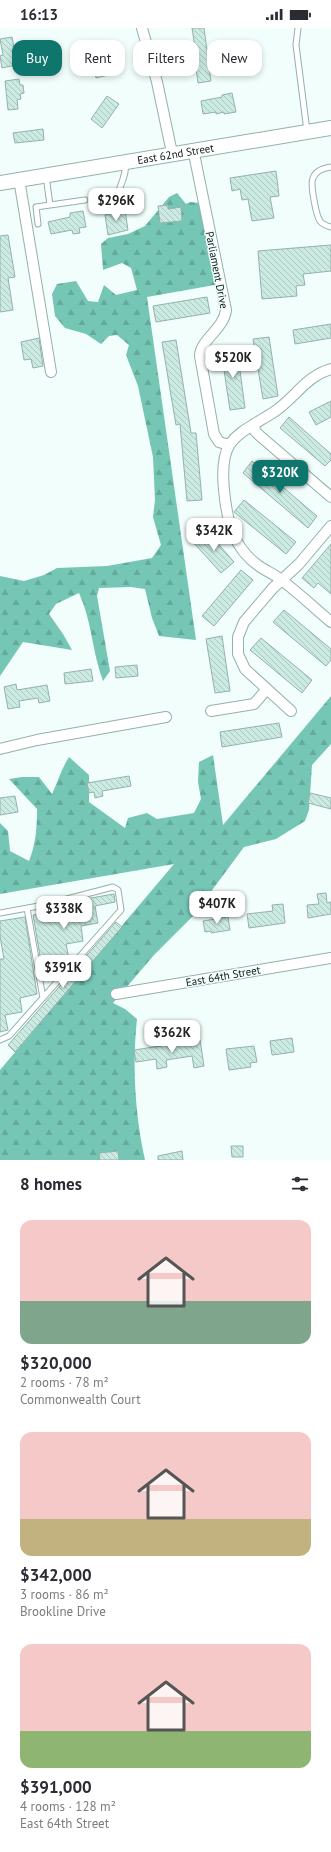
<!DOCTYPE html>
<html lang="en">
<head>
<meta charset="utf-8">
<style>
  :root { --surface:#fff; --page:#f2f2f3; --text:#2b2b33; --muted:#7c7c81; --accent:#0f766e }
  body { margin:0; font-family:"PT Sans",sans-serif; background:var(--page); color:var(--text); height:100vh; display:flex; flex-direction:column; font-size:15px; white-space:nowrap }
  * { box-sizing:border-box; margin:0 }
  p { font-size:13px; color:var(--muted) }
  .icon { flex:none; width:22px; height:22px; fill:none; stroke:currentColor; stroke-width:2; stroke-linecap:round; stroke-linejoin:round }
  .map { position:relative; height:1132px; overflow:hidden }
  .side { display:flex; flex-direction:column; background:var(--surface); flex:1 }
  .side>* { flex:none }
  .guide { position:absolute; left:12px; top:12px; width:307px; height:36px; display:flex; gap:8px }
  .price { position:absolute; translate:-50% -34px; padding:0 9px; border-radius:8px; background:#fff; color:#222; font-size:13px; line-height:26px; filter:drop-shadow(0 1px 2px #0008) }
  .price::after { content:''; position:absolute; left:50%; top:24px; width:12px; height:9px; margin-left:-6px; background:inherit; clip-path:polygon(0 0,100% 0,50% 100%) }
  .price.current { background:var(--accent); color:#fff }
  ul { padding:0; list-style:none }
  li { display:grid; align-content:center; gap:8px; height:212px; padding:0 20px }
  li span { display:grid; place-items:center; height:124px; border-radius:12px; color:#555 }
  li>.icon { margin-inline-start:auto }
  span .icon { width:72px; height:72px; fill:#fffc; stroke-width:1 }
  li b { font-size:17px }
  h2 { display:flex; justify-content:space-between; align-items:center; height:48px; padding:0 20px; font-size:17px }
  .tag { padding:0 14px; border-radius:12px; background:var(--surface); box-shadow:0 2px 6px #0003; font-size:14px; line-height:36px }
  .tag.current { background:var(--accent); color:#fff }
  .status { display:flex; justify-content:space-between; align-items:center; height:28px; padding:0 20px; background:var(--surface); direction:ltr }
  .status svg { height:11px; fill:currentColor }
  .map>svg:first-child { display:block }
  .forest { fill:url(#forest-firs) }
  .building { fill:url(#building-back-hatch); stroke:#94b2ab }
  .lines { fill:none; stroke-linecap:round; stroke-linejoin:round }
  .lane-casing { stroke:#93b1aa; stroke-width:7 }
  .street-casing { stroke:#93b1aa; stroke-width:12 }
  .secondary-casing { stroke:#93b1aa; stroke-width:16 }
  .lane { stroke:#fff; stroke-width:5 }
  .street { stroke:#fff; stroke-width:10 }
  .secondary { stroke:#fff; stroke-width:14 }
  .labels { text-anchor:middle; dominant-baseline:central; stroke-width:3; stroke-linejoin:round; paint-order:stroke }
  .street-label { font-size:11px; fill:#0e1a17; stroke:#f1fefb }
</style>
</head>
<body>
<div class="status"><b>16:13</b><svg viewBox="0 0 49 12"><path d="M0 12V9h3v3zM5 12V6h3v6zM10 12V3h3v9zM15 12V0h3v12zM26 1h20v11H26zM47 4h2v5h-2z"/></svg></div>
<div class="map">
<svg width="331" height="1132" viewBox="0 0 331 1132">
  <defs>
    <pattern id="forest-firs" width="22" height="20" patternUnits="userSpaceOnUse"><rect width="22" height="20" fill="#75c6b5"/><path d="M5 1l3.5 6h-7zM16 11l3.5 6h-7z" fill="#64aa9b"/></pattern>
    <pattern id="building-back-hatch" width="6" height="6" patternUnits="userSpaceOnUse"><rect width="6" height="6" fill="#caeae2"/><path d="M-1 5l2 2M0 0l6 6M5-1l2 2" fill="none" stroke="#acc8c1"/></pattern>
  </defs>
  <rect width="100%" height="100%" fill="#f1fefb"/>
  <path class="forest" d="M 177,165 L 186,176 L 190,174 L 209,176 L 226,255 L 147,269 L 196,612 L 159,608 L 152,590 L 145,561 L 131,559 L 99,560 L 97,568 L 110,643 L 103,653 C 92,624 92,593 79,565 L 56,576 L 49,586 L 63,606 L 72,622 L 23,614 L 0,648 L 0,548 L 24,553 L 44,547 L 57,540 L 107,538 L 152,530 L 161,517 L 153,489 L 155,472 L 153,429 L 138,358 L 126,327 L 129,317 L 117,307 L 109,308 L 101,316 L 86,306 L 65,300 L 55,288 L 52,266 L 57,256 L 76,253 L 88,273 L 98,274 L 104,257 L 116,267 L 137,262 L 131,240 L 122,235 L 103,242 L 101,216 L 108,210 L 128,206 L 145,198 L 169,169 Z
    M 331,668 L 331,716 L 312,737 L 309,782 L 305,793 L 276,811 L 244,819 L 193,888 L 154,927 L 113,975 L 125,981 L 137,991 C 132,1037 135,1087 145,1132 L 0,1132 L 0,1042 L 174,836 L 0,866 L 0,795 L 8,803 L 10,823 L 29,833 C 36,816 37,799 37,781 L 9,751 L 22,749 L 39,749 L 52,766 C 58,754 61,741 69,729 L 89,747 L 89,774 L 125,800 L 128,790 L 147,785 L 157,791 L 194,785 L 201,771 L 198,754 L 199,734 L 213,727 L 223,797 Z"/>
  <path class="building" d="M 192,0 L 204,0 L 211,53 L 198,55 L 194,26 L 196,26 Z
    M 12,9 L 15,25 L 18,25 L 20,36 L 2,40 L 0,28 L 3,27 L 0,11 Z
    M 104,19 L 109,47 L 96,50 L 92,30 L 95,29 L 93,21 Z
    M 19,51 L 20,57 L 23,57 L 24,65 L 20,66 L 21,71 L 17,72 L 18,81 L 8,82 L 5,53 Z
    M 232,65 L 236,84 L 224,86 L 224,84 L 216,86 L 216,84 L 203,86 L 201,73 L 222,69 L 222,67 Z
    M 107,68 L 119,76 L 102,100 L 91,91 Z
    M 43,101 L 44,112 L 15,115 L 13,105 Z
    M 276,143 L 279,168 L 270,169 L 274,190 L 252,193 L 248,171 L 242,172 L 240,161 L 232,163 L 230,150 Z
    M 168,177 L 168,181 L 181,179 L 182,193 L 160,195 L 158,178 Z
    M 125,182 L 128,202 L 108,207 L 105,187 Z
    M 83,183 L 86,199 L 79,200 L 80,205 L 73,206 L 72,202 L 51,206 L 48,194 L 70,189 L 70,185 Z
    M 8,207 L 15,249 L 8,250 L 13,282 L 0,284 L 0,208 Z
    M 331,217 L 331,243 L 303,246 L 305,257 L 296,258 L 297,268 L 262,271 L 258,223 Z
    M 207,269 L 210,285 L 156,294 L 153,278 Z
    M 331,296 L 331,310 L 295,316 L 293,302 Z
    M 269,309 L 278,368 L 263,371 L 253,311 Z
    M 39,310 L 43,338 L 33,340 L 31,331 L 24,332 L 21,314 Z
    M 176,312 L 191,405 L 196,405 L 202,472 L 187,473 L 180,396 L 176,397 L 162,314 Z
    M 237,320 L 245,380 L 230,382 L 221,322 Z
    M 331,373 L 331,389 L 316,397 L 309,384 Z
    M 289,389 L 331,426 L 331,432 L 325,438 L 280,400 Z
    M 252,433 L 317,488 L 308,500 L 243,445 Z
    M 244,472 L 296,514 L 286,526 L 234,484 Z
    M 207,503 L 234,534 L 221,545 L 193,514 Z
    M 331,516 L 331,566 L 318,555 L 314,560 L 302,550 Z
    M 241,542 L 253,552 L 214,598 L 202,588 Z
    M 284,582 L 331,621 L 331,632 L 326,638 L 273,594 Z
    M 222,608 L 230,663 L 215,665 L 206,611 Z
    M 261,610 L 312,652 L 302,665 L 250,622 Z
    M 137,637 L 138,648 L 116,650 L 115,639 Z
    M 91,641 L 93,653 L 65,656 L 64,645 Z
    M 16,656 L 17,662 L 47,657 L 50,673 L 39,675 L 38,670 L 19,673 L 20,679 L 8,681 L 4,659 Z
    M 279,695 L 282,709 L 222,719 L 220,704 Z
    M 129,748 L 131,758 L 102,763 L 103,768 L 95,770 L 94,764 L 89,765 L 87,755 Z
    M 310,765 L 331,770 L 331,781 L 308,775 Z
    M 15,768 L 18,784 L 0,787 L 0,770 Z
    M 326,865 L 327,875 L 331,874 L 331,886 L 308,890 L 307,877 L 319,876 L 317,866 Z
    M 114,866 L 115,874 L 95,878 L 98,895 L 81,898 L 83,913 L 66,916 L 69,931 L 51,935 L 53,949 L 44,951 L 33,887 L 86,877 L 85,871 Z
    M 283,876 L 285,895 L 249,900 L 247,886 L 273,883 L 272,877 Z
    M 25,889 L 37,966 L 20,970 L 22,984 L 5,987 L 8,1002 L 0,1004 L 0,931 L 4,931 L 0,908 L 0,893 Z
    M 228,889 L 230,902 L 211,905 L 211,903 L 205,904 L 203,893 Z
    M 116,894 L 122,899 L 15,1024 L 8,1017 Z
    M 292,1010 L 294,1024 L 272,1027 L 270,1013 Z
    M 200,1012 L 204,1038 L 194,1040 L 192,1028 L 166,1032 L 167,1039 L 157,1041 L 156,1031 L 136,1034 L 134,1022 Z
    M 254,1018 L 257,1034 L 250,1035 L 251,1039 L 229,1042 L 226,1021 Z
    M 231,1118 L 243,1118 L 243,1129 L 232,1129 Z
    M 118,1123 L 119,1132 L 100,1132 L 99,1125 Z
    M 182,1123 L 183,1132 L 158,1132 L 158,1128 Z"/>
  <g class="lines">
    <g class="lane-casing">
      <path id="lane" d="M 298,0 L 296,17 L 307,103
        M 331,139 C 324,140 316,142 313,150 C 310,156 316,187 320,193 C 323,197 327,198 331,199
        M 46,148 L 50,177
        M 116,180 C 114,164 128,150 125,135
        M 38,196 L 36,179 L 85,172
        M 27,880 L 43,970
        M 0,885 L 44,877 L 113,859 L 118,862 L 121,882 L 9,1008 L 0,1012"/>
    </g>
    <g class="street-casing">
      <path id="street" d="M 142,0 L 157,54 L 172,125
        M 193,121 L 226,282 C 224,301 200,312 200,328 L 214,406 L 219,414 L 229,417
        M 19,151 L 51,344
        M 331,341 C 306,348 295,370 274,384 C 234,409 219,411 224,462 C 227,493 233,520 259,538 C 266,543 274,546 280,551 C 298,564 314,580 331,594
        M 254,396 L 255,403 L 260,408 L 331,469
        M 211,683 L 254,676 L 267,661
        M 291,683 L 245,641 L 238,626 L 238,609 L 244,594 L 273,560 L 299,536 L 331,498
        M 0,721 L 37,712 L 166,689
        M 116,966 L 331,930"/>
    </g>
    <g class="secondary-casing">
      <g id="secondary">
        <path id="s1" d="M 0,155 L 331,100"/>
      </g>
    </g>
    <use href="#lane" class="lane"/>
    <use href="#street" class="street"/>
    <use href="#secondary" class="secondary"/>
  </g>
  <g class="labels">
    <g class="street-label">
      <text stroke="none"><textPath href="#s1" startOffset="178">East 62nd Street</textPath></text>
      <text transform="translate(217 242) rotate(79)">Parliament Drive</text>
      <text transform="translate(223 948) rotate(-10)">East 64th Street</text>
    </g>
  </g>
</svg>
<b class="price" style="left:116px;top:194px">$296K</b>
<b class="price" style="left:233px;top:351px">$520K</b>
<b class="price current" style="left:280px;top:466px">$320K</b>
<b class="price" style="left:214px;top:524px">$342K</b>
<b class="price" style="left:217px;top:897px">$407K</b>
<b class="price" style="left:64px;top:902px">$338K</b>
<b class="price" style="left:63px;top:961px">$391K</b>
<b class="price" style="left:172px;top:1026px">$362K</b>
<div class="guide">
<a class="tag current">Buy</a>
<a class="tag">Rent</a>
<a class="tag">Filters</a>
<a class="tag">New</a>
</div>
</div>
<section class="side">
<h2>8 homes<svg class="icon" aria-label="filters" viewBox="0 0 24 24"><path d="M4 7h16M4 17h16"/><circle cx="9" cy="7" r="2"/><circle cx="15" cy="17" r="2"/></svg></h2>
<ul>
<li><span style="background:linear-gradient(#f6c9c9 65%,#7fa58c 0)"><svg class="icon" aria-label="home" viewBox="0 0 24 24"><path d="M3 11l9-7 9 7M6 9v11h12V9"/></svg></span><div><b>$320,000</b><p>2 rooms · 78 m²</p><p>Commonwealth Court</p></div></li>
<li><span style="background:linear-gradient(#f6c9c9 70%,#c2b280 0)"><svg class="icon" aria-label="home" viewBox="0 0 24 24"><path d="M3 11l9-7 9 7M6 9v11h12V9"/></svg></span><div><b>$342,000</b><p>3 rooms · 86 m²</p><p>Brookline Drive</p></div></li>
<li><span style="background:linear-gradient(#f6c9c9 70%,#8fb573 0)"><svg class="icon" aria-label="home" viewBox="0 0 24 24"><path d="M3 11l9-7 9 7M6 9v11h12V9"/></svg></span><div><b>$391,000</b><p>4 rooms · 128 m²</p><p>East 64th Street</p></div></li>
</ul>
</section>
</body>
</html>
